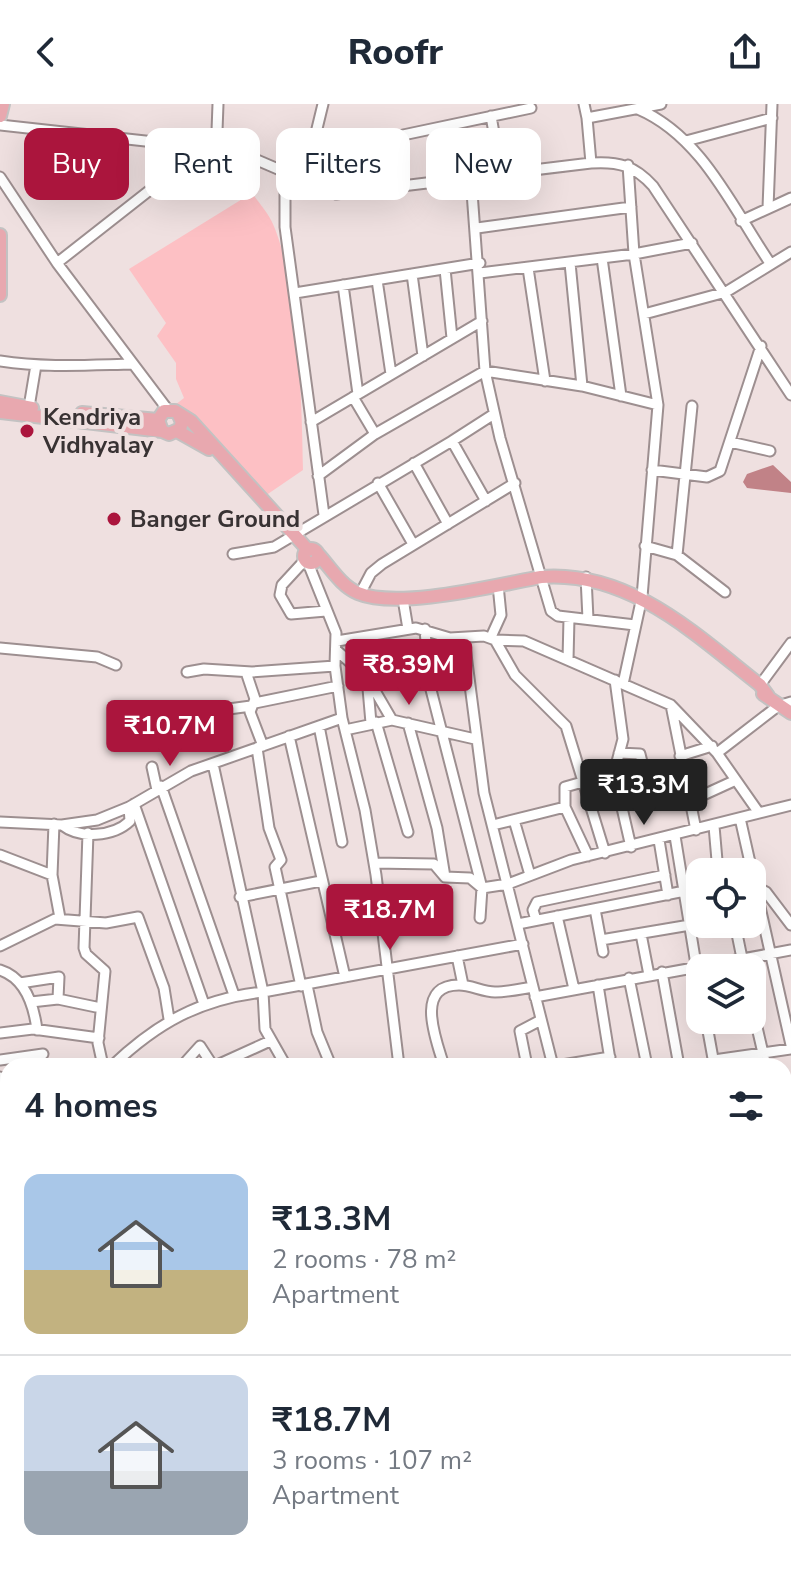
<!DOCTYPE html>
<html lang="en">
<head>
<meta charset="utf-8">
<style>
  :root { --surface:#fff; --page:#f2f2f3; --text:#1f2937; --muted:#747a83; --line:#e0e1e3; --accent:#ab153d }
  body { margin:0; font-family:"Nunito Sans",sans-serif; background:var(--page); color:var(--text); height:100vh; display:flex; flex-direction:column; font-size:30px; white-space:nowrap }
  * { box-sizing:border-box; margin:0 }
  p { font-size:26px; color:var(--muted) }
  .icon { flex:none; width:44px; height:44px; fill:none; stroke:currentColor; stroke-width:2; stroke-linecap:round; stroke-linejoin:round }
  .map { position:relative; flex:1; overflow:hidden }
  .drawer { position:absolute; left:0px; top:954px; width:792px; height:512px; display:flex; flex-direction:column; background:var(--surface); border-radius:24px 24px 0 0; box-shadow:0 8px 32px #0002 }
  .drawer>* { flex:none }
  .guide { position:absolute; left:24px; top:24px; width:744px; height:72px; display:flex; gap:16px }
  .buttons { position:absolute; left:686px; top:754px; display:grid; gap:16px }
  .buttons a { display:grid; place-items:center; width:80px; height:80px; border-radius:16px; background:var(--surface); box-shadow:0 8px 32px #0002; font-size:40px }
  .price { position:absolute; translate:-50% -68px; padding:0 18px; border-radius:8px; background:var(--accent); color:#fff; font-size:26px; line-height:52px; filter:drop-shadow(0 2px 4px #0008) }
  .price::after { content:''; position:absolute; left:50%; top:48px; width:24px; height:18px; margin-left:-12px; background:inherit; clip-path:polygon(0 0,100% 0,50% 100%) }
  .price.current { background:#222; color:#fff }
  ul { padding:0; list-style:none }
  li { display:flex; align-items:center; gap:24px; height:200px; padding:0 24px }
  li+li { border-top:2px solid var(--line) }
  li span { display:grid; place-items:center; flex:none; width:224px; height:160px; border-radius:16px; color:#555 }
  li>.icon { margin-inline-start:auto }
  span .icon { width:96px; height:96px; fill:#fffc; stroke-width:1 }
  li b { font-size:34px }
  h2 { display:flex; justify-content:space-between; align-items:center; height:96px; padding:0 24px; font-size:34px }
  .chip { padding:0 28px; border-radius:16px; background:var(--surface); box-shadow:0 8px 32px #0002; font-size:28px; line-height:72px }
  .chip.current { background:var(--accent); color:#fff }
  header { display:flex; justify-content:space-between; align-items:center; height:104px; padding:0 24px; background:var(--surface); font-size:36px; font-weight:800 }
  .map>svg:first-child { display:block }
  .green { fill:#fdc0c4 }
  .water { fill:#c18287 }
  .lines { fill:none; stroke-linecap:round; stroke-linejoin:round }
  .minor-casing { stroke:#9d8f90; stroke-width:13 }
  .major-casing { stroke:#c3c2c2; stroke-width:16 }
  .minor { stroke:#fff; stroke-width:9 }
  .major { stroke:#e8a8af; stroke-width:12 }
  .poi-dot { fill:#ab153d; stroke:#efe0e0; stroke-width:3 }
  .labels { text-anchor:middle; dominant-baseline:central; stroke-width:8; stroke-linejoin:round; paint-order:stroke }
  .poi-label { font-size:24px; font-weight:bold; fill:#383233; stroke:#efe0e0; text-anchor:start }
</style>
</head>
<body>
<header><svg class="icon" aria-label="back" viewBox="0 0 24 24"><path d="M15 5l-7 7 7 7"/></svg>Roofr<svg class="icon" aria-label="share" viewBox="0 0 24 24"><path d="M12 15V3M7 8l5-5 5 5M5 13v7h14v-7"/></svg></header>
<div class="map">
<svg width="791" height="1466" viewBox="0 0 791 1466">
  <rect width="100%" height="100%" fill="#efe0e0"/>
  <path class="green" d="M 252,89 C 259,99 268,109 273,120 C 299,181 302,300 303,366 L 262,394 L 175,301 L 184,294 L 176,275 L 176,259 L 157,232 L 166,219 L 129,165 Z"/>
  <path class="water" d="M 773,361 L 791,378 L 791,389 L 747,384 L 743,378 L 747,370 Z
    M 457,1458 L 709,1458 L 717,1466 L 463,1466 Z"/>
  <g class="lines">
    <g class="minor-casing">
      <path id="minor" d="M 584,0 L 587,14
        M 638,5 C 702,32 733,105 770,159
        M 491,12 L 501,69
        M 0,21 L 236,47 L 336,90 L 591,59 C 619,57 635,62 653,82 L 791,291
        M 686,37 L 772,14
        M 591,59 L 587,14 L 661,0
        M 285,70 L 285,123 L 324,411
        M 0,73 L 57,159 L 168,306
        M 471,74 L 485,267 L 500,334 L 551,507 L 558,512 L 635,521
        M 298,76 L 313,41 L 323,0
        M 403,83 L 397,38 L 403,31 L 531,4
        M 768,104 L 772,0
        M 741,117 L 791,94
        M 477,124 L 631,103
        M 602,154 L 621,292
        M 57,159 L 206,42 L 217,27 L 218,0
        M 570,159 L 582,282
        M 528,164 L 545,277
        M 445,165 L 452,234
        M 480,169 L 634,150 L 692,139
        M 412,170 L 423,252
        M 377,176 L 391,270
        M 343,181 L 358,290
        M 295,189 L 480,159
        M 644,210 L 726,188 L 791,148
        M 0,257 C 45,264 88,261 133,260
        M 353,293 L 375,330
        M 28,309 L 36,261
        M 311,318 L 482,217
        M 730,338 L 770,347
        M 414,359 L 448,420
        M 652,366 L 707,373 L 720,367 L 761,242
        M 318,372 L 375,330 L 485,267 L 582,282 L 658,301
        M 378,379 L 413,440
        M 486,397 L 452,337 L 494,310
        M 645,442 L 677,451 L 725,488
        M 233,450 L 274,443 L 452,337
        M 677,451 L 692,302
        M 305,456 L 282,481 L 280,491 L 291,510 L 326,507
        M 308,459 L 336,529 L 335,562 L 342,614 L 365,706 L 376,771 L 399,962
        M 586,473 L 588,515
        M 360,490 L 371,469 L 382,460 L 515,379
        M 403,495 L 408,525
        M 425,525 L 429,578 L 482,784 L 480,814
        M 491,533 L 501,511 L 498,481
        M 464,535 L 484,689 L 553,962
        M 495,536 L 524,537 L 671,601 L 717,649 L 759,709
        M 337,537 L 416,524 L 450,534 L 484,532 L 495,536 L 515,571 L 566,622 L 605,749
        M 0,544 L 97,553 L 116,561
        M 336,546 L 367,573 L 392,616
        M 568,556 L 569,514
        M 187,568 L 204,565 L 252,568 L 335,562
        M 246,568 L 255,595 L 250,608 L 263,642
        M 367,573 L 371,619
        M 615,576 L 623,635 L 614,669 L 631,743
        M 623,580 L 642,493 L 658,301 L 634,150 L 628,61
        M 760,581 L 791,539
        M 255,599 L 338,582
        M 671,601 L 696,726
        M 199,609 L 251,602
        M 376,618 L 408,728
        M 408,619 L 437,724 L 445,773
        M 319,622 L 342,738
        M 345,626 L 392,616 L 475,635
        M 289,632 L 345,873
        M 257,644 L 269,724 L 281,756 L 275,763 L 301,882
        M 619,649 L 640,650 L 647,678
        M 717,649 L 778,602 L 791,598
        M 680,652 L 712,642
        M 152,663 L 157,686
        M 161,682 L 234,891
        M 690,697 L 736,676
        M 134,700 L 204,900
        M 740,714 L 791,941
        M 514,716 L 530,771
        M 0,718 L 62,721 L 97,716 L 129,703 L 191,667 L 342,614
        M 54,720 L 52,771 L 60,814
        M 62,721 C 80,735 113,733 130,717 L 129,703
        M 493,721 L 565,703
        M 714,722 L 718,768
        M 88,729 L 84,844 L 86,850 L 105,867 L 98,939 L 103,962
        M 675,732 L 700,885
        M 659,736 L 668,791
        M 0,751 L 52,771
        M 588,752 L 565,703 L 565,683 L 614,669
        M 374,759 L 434,760 L 445,773 L 470,774 L 482,784 L 508,780 L 571,756 L 791,701
        M 753,781 L 766,788 L 791,821
        M 240,793 L 321,777
        M 595,805 L 603,848
        M 557,812 L 574,885
        M 536,816 L 533,806 L 537,798 L 665,771
        M 518,820 L 700,784
        M 735,820 L 744,864
        M 641,830 L 649,871
        M 601,836 L 690,821
        M 0,842 L 55,815 L 106,819 L 138,813 L 164,884 L 169,915
        M 457,852 L 463,881
        M 0,866 C 25,874 34,902 37,926
        M 662,868 L 679,962
        M 629,874 L 647,962
        M 20,879 L 59,873 L 58,895 L 31,898
        M 307,881 L 317,928 L 331,962
        M 598,881 L 611,962
        M 535,893 L 791,846
        M 58,895 L 96,903
        M 752,902 L 766,962
        M 706,916 L 714,960
        M 0,929 L 33,925 L 99,934
        M 0,956 L 43,950
        M 714,956 L 791,945
        M 112,962 C 157,919 200,895 263,888 L 213,660
        M 182,962 L 200,942 L 213,962
        M 215,962 L 270,937
        M 286,962 L 265,925 L 263,888 L 523,840
        M 444,962 C 437,938 413,881 459,881 C 471,881 483,888 495,888 C 508,888 520,885 533,883
        M 527,962 L 520,927 L 541,916
        M 556,962 L 610,953
        M 0,973 L 8,976
        M 784,983 L 791,981
        M 0,1002 L 8,1005
        M 784,1009 L 791,1007
        M 784,1031 L 791,1030
        M 784,1041 L 791,1066
        M 0,1106 L 8,1079
        M 784,1110 L 791,1107
        M 0,1146 L 8,1164
        M 784,1146 L 791,1143
        M 784,1189 L 791,1218
        M 0,1191 L 8,1187
        M 0,1243 L 8,1242
        M 784,1290 L 791,1289
        M 784,1331 L 791,1329
        M 784,1368 L 791,1366
        M 784,1407 L 791,1406
        M 784,1447 L 791,1444
        M 58,1458 L 65,1466
        M 314,1458 L 324,1466
        M 435,1458 L 441,1466
        M 773,1458 L 779,1466
        M 49,1466 L 52,1458
        M 135,1466 L 144,1458
        M 360,1466 L 365,1458"/>
    </g>
    <g class="major-casing">
      <path id="major" d="M 0,12 L 3,0
        M 0,131 L 0,191
        M 0,298 L 32,304
        M 0,308 L 162,327
        M 82,309 L 158,316
        M 178,309 L 182,318 L 180,325 L 169,330 L 162,327 L 158,316 L 164,307 L 175,307 L 191,317 L 308,446
        M 177,327 L 209,345
        M304 452a7 7 0 1 1 14 0a7 7 0 1 1-14 0Z
        M 318,450 C 330,463 341,482 358,489 C 398,506 497,481 541,473 C 629,466 695,530 760,581 L 768,592
        M 763,590 L 791,609
        M 0,1462 L 4,1466"/>
    </g>
    <use href="#minor" class="minor"/>
    <use href="#major" class="major"/>
  </g>
  <g class="poi-dot">
    <circle cx="27" cy="327" r="8"/>
    <circle cx="114" cy="415" r="8"/>
  </g>
  <g class="labels">
    <g class="poi-label">
      <text x="43" y="313">Kendriya<tspan x="43" dy="28">Vidhyalay</tspan></text>
      <text x="130" y="415">Banger Ground</text>
    </g>
  </g>
</svg>
<div class="buttons">
<a><svg class="icon" aria-label="locate" viewBox="0 0 24 24"><circle cx="12" cy="12" r="6"/><path d="M12 2v4M12 18v4M2 12h4M18 12h4"/></svg></a>
<a><svg class="icon" aria-label="layers" viewBox="0 0 24 24"><path d="M12 4l9 5-9 5-9-5zM3 14l9 5 9-5"/></svg></a>
</div>
<b class="price" style="left:409px;top:603px">₹8.39M</b>
<b class="price" style="left:170px;top:664px">₹10.7M</b>
<b class="price current" style="left:644px;top:723px">₹13.3M</b>
<b class="price" style="left:390px;top:848px">₹18.7M</b>
<div class="guide">
<a class="chip current">Buy</a>
<a class="chip">Rent</a>
<a class="chip">Filters</a>
<a class="chip">New</a>
</div>
<section class="drawer">
<h2>4 homes<svg class="icon" aria-label="filters" viewBox="0 0 24 24"><path d="M4 7h16M4 17h16"/><circle cx="9" cy="7" r="2"/><circle cx="15" cy="17" r="2"/></svg></h2>
<ul>
<li><span style="background:linear-gradient(#a9c7e8 60%,#c2b280 0)"><svg class="icon" aria-label="home" viewBox="0 0 24 24"><path d="M3 11l9-7 9 7M6 9v11h12V9"/></svg></span><div><b>₹13.3M</b><p>2 rooms · 78 m²</p><p>Apartment</p></div></li>
<li><span style="background:linear-gradient(#c9d6e8 60%,#9aa5b1 0)"><svg class="icon" aria-label="home" viewBox="0 0 24 24"><path d="M3 11l9-7 9 7M6 9v11h12V9"/></svg></span><div><b>₹18.7M</b><p>3 rooms · 107 m²</p><p>Apartment</p></div></li>
</ul>
</section>
</div>
</body>
</html>
